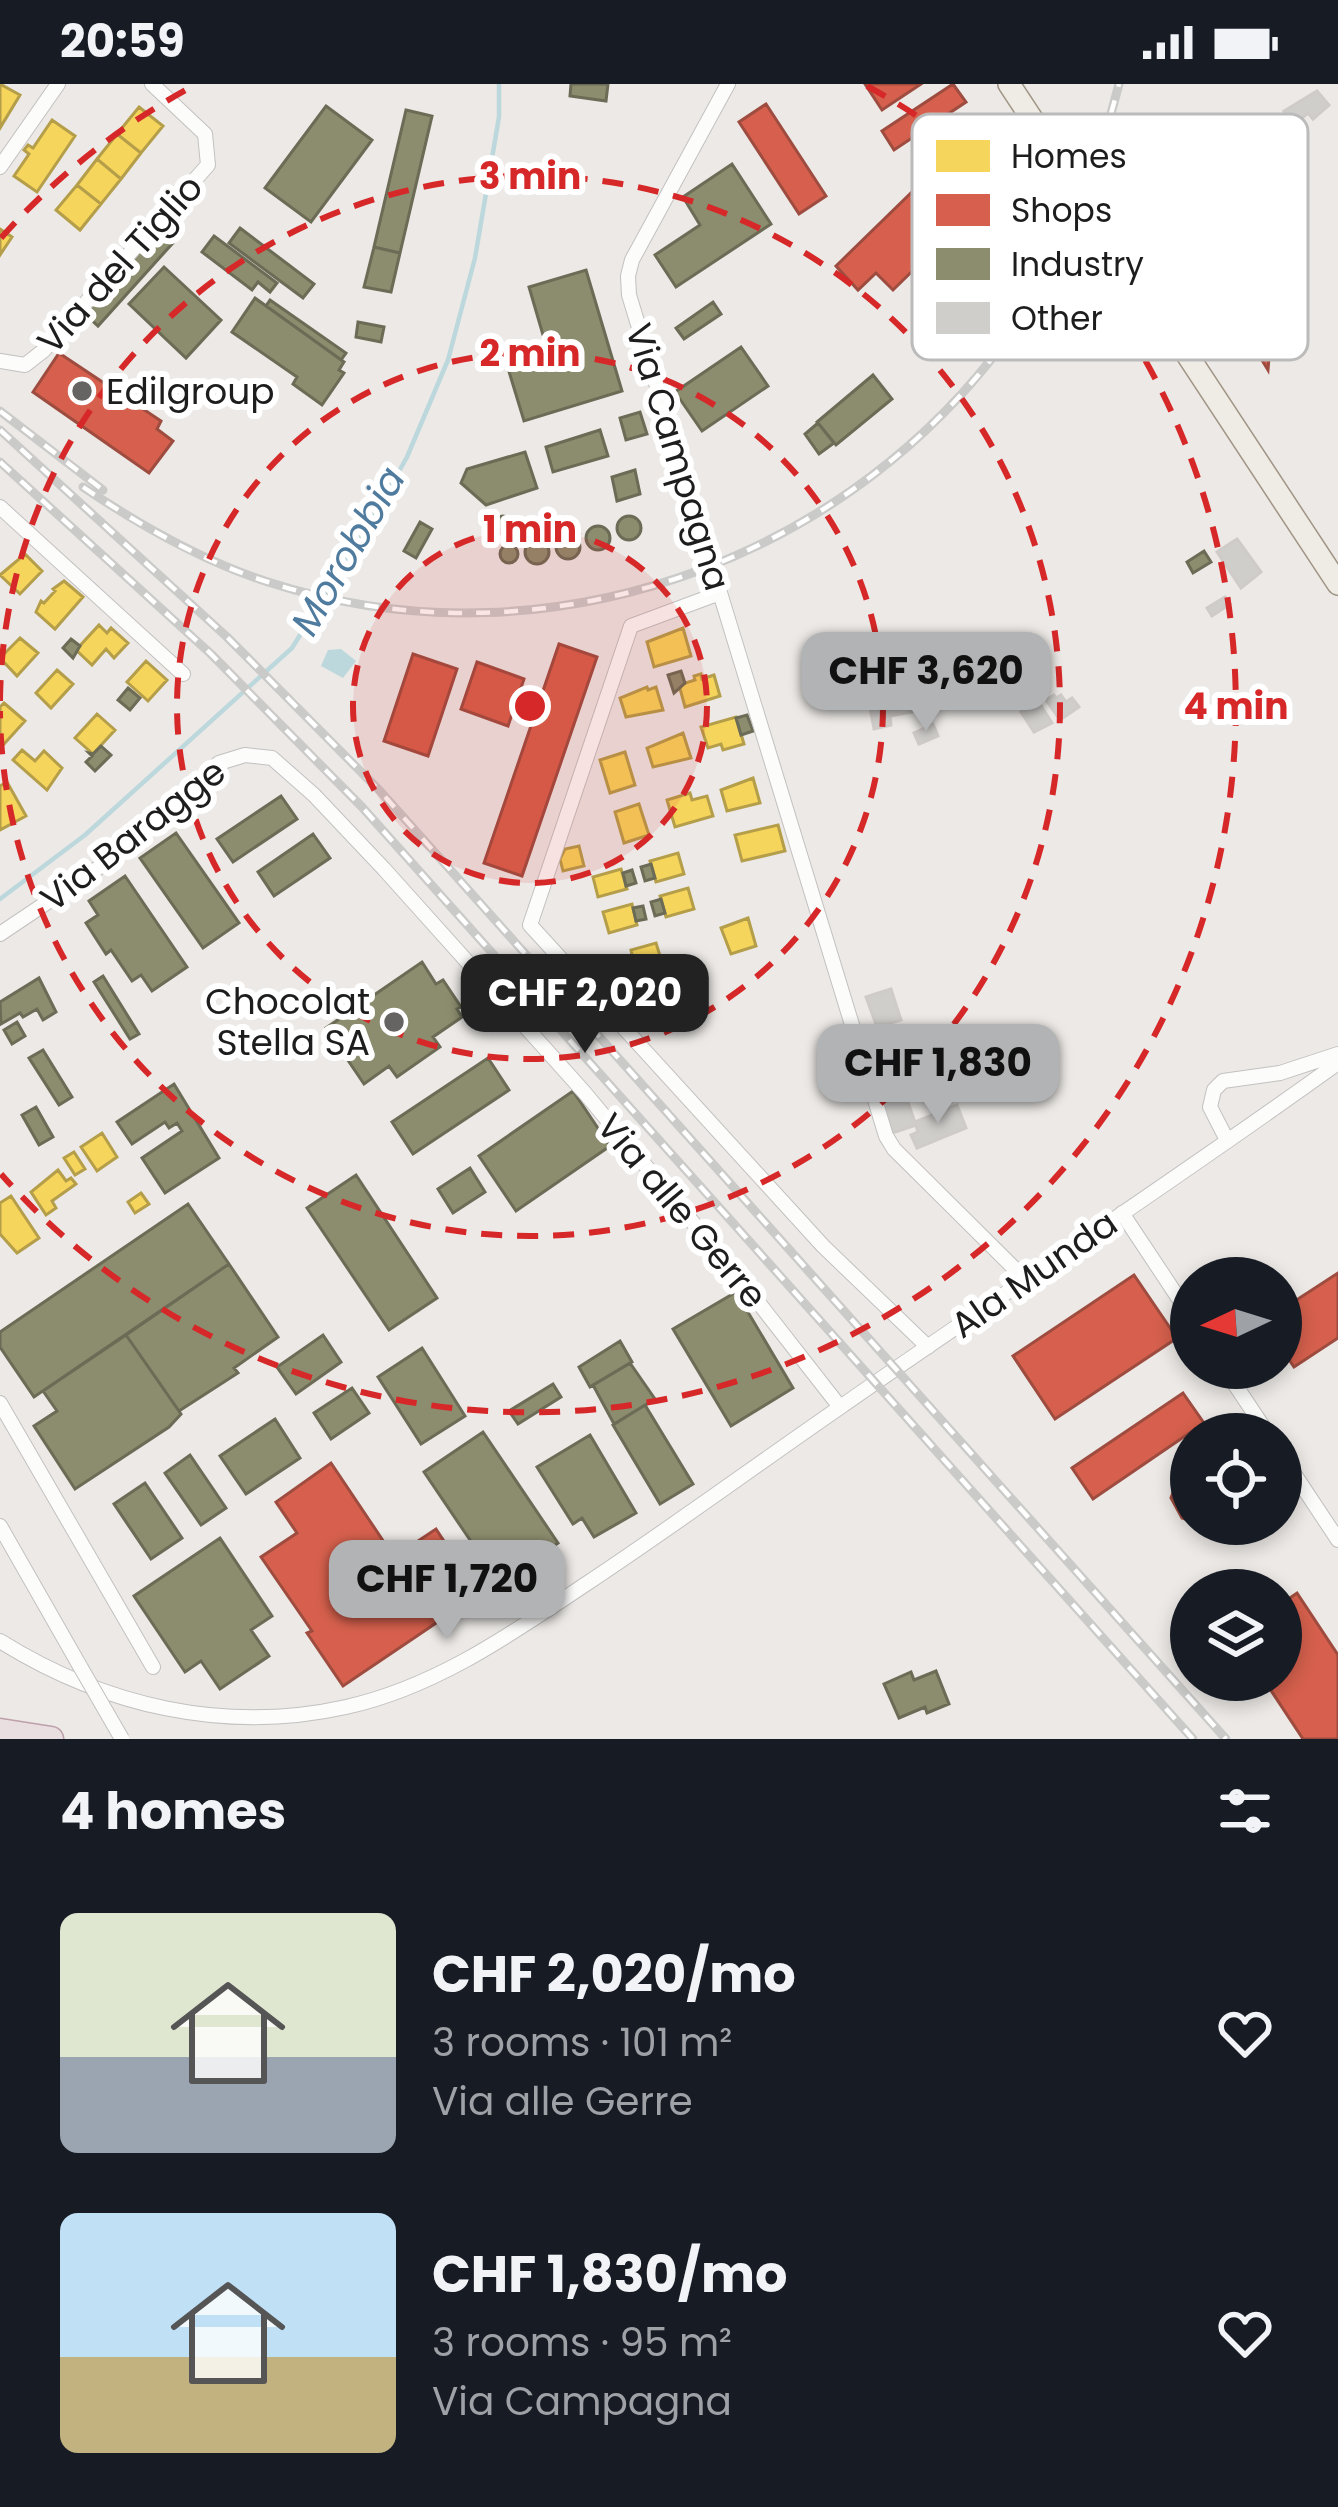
<!DOCTYPE html>
<html lang="en">
<head>
<meta charset="utf-8">
<style>
  :root { --surface:#171b24; --page:#242831; --text:#f1f3f6; --muted:#9ea1a6; --accent:#b2b3b4 }
  body { margin:0; font-family:Poppins,sans-serif; background:var(--page); color:var(--text); height:100vh; display:flex; flex-direction:column; font-size:45px; white-space:nowrap }
  * { box-sizing:border-box; margin:0 }
  p { font-size:39px; color:var(--muted) }
  .icon { flex:none; width:66px; height:66px; fill:none; stroke:currentColor; stroke-width:2; stroke-linecap:round; stroke-linejoin:round }
  .map { position:relative; height:1655px; overflow:hidden }
  .panel { display:flex; flex-direction:column; background:var(--surface); flex:1 }
  .panel>* { flex:none }
  .needle { width:78px; rotate:266deg }
  .tools { position:absolute; left:1170px; top:1173px; display:grid; gap:24px }
  .tools a { display:grid; place-items:center; width:132px; height:132px; border-radius:50%; background:var(--surface); box-shadow:0 6px 18px #0003; font-size:60px }
  .price { position:absolute; translate:-50% -102px; padding:0 27px; border-radius:24px; background:var(--accent); color:#111; font-size:39px; line-height:78px; filter:drop-shadow(0 3px 6px #0008) }
  .price::after { content:''; position:absolute; left:50%; top:72px; width:36px; height:27px; margin-left:-18px; background:inherit; clip-path:polygon(0 0,100% 0,50% 100%) }
  .price.current { background:#222; color:#fff }
  ul { padding:0; list-style:none }
  li { display:flex; align-items:center; gap:36px; height:300px; padding:0 60px }
  li span { display:grid; place-items:center; flex:none; width:336px; height:240px; border-radius:18px; color:#555 }
  li>.icon { margin-inline-start:auto }
  span .icon { width:144px; height:144px; fill:#fffc; stroke-width:1 }
  li b { font-size:51px }
  h2 { display:flex; justify-content:space-between; align-items:center; height:144px; padding:0 60px; font-size:51px }
  .status { display:flex; justify-content:space-between; align-items:center; height:84px; padding:0 60px; background:var(--surface); direction:ltr }
  .status svg { height:33px; fill:currentColor }
  .map>svg:first-child { display:block }
  .water { fill:#bcd8dc }
  .homes { fill:#f6d55c; stroke:#b59e49; stroke-width:3 }
  .shops { fill:#d6604d; stroke:#9e4c3f; stroke-width:3 }
  .industry { fill:#8c8c6e; stroke:#6b6b56; stroke-width:3 }
  .lines { fill:none; stroke-linecap:round; stroke-linejoin:round }
  .stream { stroke:#bcd8dc; stroke-width:4.5 }
  .building { fill:#d0cecb; stroke:#cfcbc8; stroke-width:3 }
  .minor-casing { stroke:#c3c1c0; stroke-width:16 }
  .primary-casing { stroke:#a09585; stroke-width:24 }
  .motorway-casing { stroke:#bea0aa; stroke-width:27 }
  .minor { stroke:#fcfcfb; stroke-width:14 }
  .primary { stroke:#efebe5; stroke-width:21 }
  .motorway { stroke:#e9dfe1; stroke-width:24 }
  .rail-casing { stroke:#cacac9; stroke-width:9 }
  .rail { stroke:#fff; stroke-width:4.5; stroke-dasharray:14; stroke-linecap:butt }
  .minor-bridge-casing { stroke:#c3c1c0; stroke-width:16; stroke-linecap:butt }
  .minor-bridge { stroke:#fcfcfb; stroke-width:14 }
  .ring { fill:none; stroke:#d62828; stroke-width:6; stroke-dasharray:21 15 }
  .poi-dot { fill:#656463; stroke:#fff; stroke-width:4.5 }
  .labels { text-anchor:middle; dominant-baseline:central; stroke-width:12; stroke-linejoin:round; paint-order:stroke }
  .street-label { font-size:36px; fill:#1d1d1d; stroke:#fff }
  .poi-label { font-size:36px; fill:#1d1d1d; stroke:#fff; text-anchor:start }
  .water-label { font-size:39px; font-style:italic; fill:#4f7b9e; stroke:#fff }
  .key { fill:#fff; stroke:#bbb; stroke-width:3 }
  .key-label { font-size:33px; fill:#1d1d1d }
  .centre { fill:#d62828; stroke:#fff; stroke-width:6 }
  .ring-label { font-size:36px; text-anchor:middle; font-weight:bold; fill:#d62828; stroke:#fff; stroke-width:12; stroke-linejoin:round; paint-order:stroke }
</style>
</head>
<body>
<div class="status"><b>20:59</b><svg viewBox="0 0 49 12"><path d="M0 12V9h3v3zM5 12V6h3v6zM10 12V3h3v9zM15 12V0h3v12zM26 1h20v11H26zM47 4h2v5h-2z"/></svg></div>
<div class="map">
<svg width="1338" height="1655" viewBox="0 0 1338 1655">
  <rect width="100%" height="100%" fill="#ece9e6"/>
  <path class="water" d="M 341,565 L 356,577 L 343,594 L 321,582 L 328,566 Z"/>
  <path class="homes" d="M 0,0 L 20,11 L 0,44 Z
    M 139,23 L 163,42 L 141,69 L 117,50 Z
    M 52,36 L 75,52 L 37,108 L 14,92 L 29,70 L 24,66 L 28,61 L 33,64 Z
    M 117,50 L 141,69 L 121,95 L 97,75 Z
    M 97,75 L 121,95 L 101,120 L 77,101 Z
    M 77,101 L 101,120 L 80,146 L 56,126 Z
    M 0,145 L 12,153 L 0,171 Z
    M 25,470 L 42,487 L 20,510 L 0,491 Z
    M 64,497 L 83,513 L 55,545 L 36,528 L 41,517 L 44,519 L 55,507 L 53,505 Z
    M 99,541 L 107,549 L 111,544 L 128,559 L 114,574 L 106,565 L 92,581 L 76,566 Z
    M 683,544 L 691,572 L 654,583 L 647,558 Z
    M 20,554 L 38,569 L 17,592 L 0,574 Z
    M 146,577 L 167,596 L 148,617 L 127,598 Z
    M 57,586 L 73,600 L 51,624 L 36,609 Z
    M 701,590 L 702,595 L 714,591 L 720,612 L 685,623 L 679,601 L 695,596 L 694,592 Z
    M 647,603 L 648,606 L 656,603 L 663,626 L 626,633 L 620,614 Z
    M 4,619 L 25,637 L 4,660 L 0,656 L 0,623 Z
    M 97,630 L 115,646 L 93,670 L 75,654 Z
    M 736,633 L 744,660 L 723,666 L 721,660 L 708,664 L 701,643 Z
    M 683,649 L 691,674 L 653,683 L 647,664 Z
    M 22,666 L 35,677 L 44,667 L 62,684 L 47,706 L 13,676 Z
    M 625,668 L 635,701 L 610,709 L 600,676 Z
    M 753,694 L 760,719 L 727,727 L 721,706 Z
    M 7,698 L 26,732 L 0,746 L 0,702 Z
    M 690,709 L 692,716 L 707,712 L 713,732 L 675,743 L 667,716 Z
    M 639,720 L 649,751 L 624,759 L 615,728 Z
    M 778,741 L 785,767 L 742,777 L 735,751 Z
    M 579,762 L 584,782 L 563,787 L 560,775 L 565,765 Z
    M 678,769 L 684,790 L 656,798 L 650,777 Z
    M 621,785 L 627,805 L 598,813 L 593,793 Z
    M 688,804 L 694,825 L 666,833 L 660,812 Z
    M 632,820 L 637,841 L 609,849 L 603,828 Z
    M 748,834 L 756,862 L 731,870 L 721,844 Z
    M 656,859 L 661,875 L 635,883 L 631,866 Z
    M 102,1049 L 117,1073 L 97,1087 L 81,1063 Z
    M 74,1068 L 85,1085 L 75,1091 L 64,1074 Z
    M 58,1086 L 66,1097 L 71,1094 L 76,1100 L 52,1117 L 56,1124 L 46,1131 L 31,1108 Z
    M 141,1109 L 149,1120 L 135,1129 L 128,1118 Z
    M 11,1112 L 39,1154 L 17,1169 L 0,1150 L 0,1119 Z"/>
  <path class="shops" d="M 865,0 L 921,0 L 882,26 Z
    M 953,0 L 966,18 L 894,66 L 882,47 Z
    M 766,20 L 826,112 L 799,130 L 739,38 Z
    M 958,63 L 970,75 L 964,81 L 991,110 L 893,206 L 876,189 L 858,206 L 836,182 Z
    M 1262,201 L 1264,210 L 1274,220 L 1304,241 L 1276,264 L 1269,274 L 1268,286 L 1257,268 L 1234,249 L 1222,245 L 1239,236 L 1256,216 Z
    M 59,269 L 161,337 L 157,345 L 173,357 L 149,389 L 33,308 Z
    M 559,560 L 597,573 L 522,792 L 484,779 Z
    M 413,570 L 457,585 L 428,672 L 384,657 Z
    M 477,578 L 524,595 L 508,642 L 461,625 Z
    M 1338,1189 L 1338,1254 L 1294,1283 L 1281,1264 L 1281,1226 Z
    M 1134,1191 L 1177,1254 L 1055,1335 L 1013,1272 Z
    M 1183,1309 L 1204,1339 L 1093,1415 L 1072,1384 Z
    M 331,1379 L 394,1473 L 436,1445 L 479,1510 L 343,1602 L 307,1549 L 312,1547 L 261,1473 L 297,1449 L 276,1418 Z
    M 1189,1397 L 1191,1397 L 1191,1437 L 1182,1434 L 1171,1414 L 1176,1401 Z
    M 1297,1509 L 1338,1571 L 1338,1655 L 1303,1655 L 1264,1596 L 1281,1596 L 1281,1520 Z"/>
  <path class="industry" d="M 571,0 L 608,0 L 606,17 L 570,12 Z
    M 326,22 L 372,56 L 311,138 L 265,104 Z
    M 406,26 L 432,32 L 400,169 L 374,163 Z
    M 732,80 L 771,140 L 676,203 L 655,171 L 700,141 L 683,113 Z
    M 167,137 L 181,150 L 98,242 L 84,229 Z
    M 240,144 L 314,200 L 303,214 L 229,159 Z
    M 214,152 L 277,199 L 270,208 L 258,198 L 252,206 L 202,168 Z
    M 374,163 L 400,169 L 391,208 L 364,203 Z
    M 164,183 L 221,236 L 186,274 L 129,220 Z
    M 586,186 L 622,307 L 524,337 L 507,281 L 548,268 L 529,203 Z
    M 255,214 L 344,278 L 339,286 L 344,289 L 322,321 L 293,300 L 297,293 L 232,248 Z
    M 270,216 L 346,269 L 341,276 L 266,222 Z
    M 713,218 L 721,230 L 684,255 L 676,244 Z
    M 358,238 L 384,243 L 381,258 L 356,253 Z
    M 741,263 L 768,302 L 702,347 L 675,308 Z
    M 873,291 L 892,315 L 836,361 L 817,338 Z
    M 640,328 L 647,350 L 626,356 L 620,334 Z
    M 818,339 L 834,359 L 819,370 L 805,350 Z
    M 600,346 L 608,372 L 553,388 L 546,363 Z
    M 525,368 L 537,404 L 486,421 L 461,399 L 467,385 Z
    M 635,386 L 640,410 L 617,417 L 612,393 Z
    M617 444a12 12 0 1 1 24 0a12 12 0 1 1-24 0Z
    M494 441a9 9 0 1 1 18 0a9 9 0 1 1-18 0Z
    M 552,437 L 555,450 L 542,453 L 538,441 Z
    M 420,438 L 432,445 L 416,474 L 404,467 Z
    M586 454a12 12 0 1 1 24 0a12 12 0 1 1-24 0Z
    M556 463a12 12 0 1 1 24 0a12 12 0 1 1-24 0Z
    M525 468a12 12 0 1 1 24 0a12 12 0 1 1-24 0Z
    M500 470a9 9 0 1 1 18 0a9 9 0 1 1-18 0Z
    M 1204,467 L 1211,478 L 1193,489 L 1187,478 Z
    M 71,555 L 80,562 L 73,574 L 63,564 Z
    M 681,587 L 685,599 L 674,609 L 668,591 Z
    M 128,604 L 140,614 L 130,626 L 118,616 Z
    M 747,631 L 753,647 L 741,651 L 736,634 Z
    M 101,662 L 111,671 L 95,687 L 86,678 L 92,672 L 89,669 L 93,670 Z
    M 281,712 L 297,735 L 233,778 L 217,755 Z
    M 176,749 L 239,839 L 203,864 L 140,774 Z
    M 313,750 L 330,774 L 274,812 L 258,788 Z
    M 651,780 L 655,794 L 645,797 L 641,783 Z
    M 632,786 L 636,799 L 626,802 L 623,789 Z
    M 125,792 L 187,883 L 152,907 L 141,891 L 132,897 L 111,866 L 106,870 L 86,839 L 98,831 L 89,817 Z
    M 661,815 L 665,829 L 655,832 L 651,818 Z
    M 643,822 L 646,835 L 636,837 L 633,824 Z
    M 422,878 L 436,900 L 443,896 L 461,923 L 457,925 L 462,933 L 433,953 L 440,963 L 397,993 L 389,982 L 364,1000 L 326,944 Z
    M 103,892 L 139,950 L 130,955 L 94,898 Z
    M 39,894 L 56,928 L 43,936 L 37,925 L 23,933 L 20,929 L 1,940 L 0,918 Z
    M 17,938 L 25,952 L 12,960 L 4,946 Z
    M 43,966 L 72,1013 L 59,1021 L 29,974 Z
    M 488,974 L 509,1006 L 413,1070 L 392,1038 Z
    M 174,1000 L 219,1074 L 165,1109 L 142,1074 L 182,1047 L 177,1039 L 169,1044 L 165,1038 L 132,1060 L 117,1038 Z
    M 573,1007 L 610,1062 L 516,1127 L 479,1072 Z
    M 36,1023 L 53,1053 L 39,1061 L 22,1031 Z
    M 470,1084 L 485,1108 L 453,1129 L 438,1105 Z
    M 356,1091 L 437,1214 L 389,1246 L 307,1124 Z
    M 188,1120 L 229,1180 L 34,1313 L 0,1263 L 0,1248 Z
    M 229,1180 L 278,1253 L 234,1284 L 238,1289 L 179,1327 L 126,1251 Z
    M 736,1208 L 793,1304 L 731,1342 L 673,1245 Z
    M 126,1251 L 181,1330 L 169,1343 L 75,1405 L 34,1342 L 57,1327 L 43,1307 Z
    M 323,1251 L 341,1278 L 296,1310 L 277,1283 Z
    M 620,1257 L 632,1278 L 590,1303 L 579,1283 Z
    M 422,1264 L 465,1332 L 421,1360 L 378,1293 Z
    M 630,1279 L 655,1315 L 614,1340 L 593,1301 Z
    M 553,1300 L 561,1313 L 518,1340 L 509,1327 Z
    M 352,1304 L 369,1329 L 331,1355 L 314,1329 Z
    M 645,1321 L 693,1400 L 660,1420 L 613,1341 Z
    M 275,1335 L 300,1374 L 246,1410 L 220,1372 Z
    M 483,1348 L 558,1459 L 488,1507 L 459,1464 L 470,1456 L 424,1388 Z
    M 590,1351 L 636,1429 L 594,1453 L 582,1434 L 573,1440 L 537,1383 Z
    M 190,1371 L 226,1424 L 201,1441 L 165,1389 Z
    M 145,1399 L 182,1454 L 151,1475 L 114,1420 Z
    M 220,1454 L 272,1532 L 251,1546 L 269,1572 L 220,1605 L 201,1577 L 185,1588 L 134,1512 Z
    M 936,1587 L 949,1620 L 927,1629 L 925,1623 L 899,1634 L 884,1600 L 911,1588 L 914,1596 Z"/>
  <g class="lines">
    <path class="stream" d="M 0,815 L 85,751 L 292,564 L 374,432 L 407,373 L 448,276 L 475,174 L 499,33 L 499,0"/>
  </g>
  <path class="building" d="M 1317,7 L 1329,21 L 1313,35 L 1308,29 L 1295,40 L 1284,27 Z
    M 1237,455 L 1261,488 L 1241,504 L 1217,468 Z
    M 1225,513 L 1230,520 L 1212,532 L 1207,524 Z
    M 921,597 L 927,625 L 890,632 L 891,641 L 874,645 L 869,618 L 900,608 L 898,600 Z
    M 1054,611 L 1056,614 L 1061,611 L 1066,618 L 1072,614 L 1079,623 L 1060,636 L 1046,616 Z
    M 1038,617 L 1052,639 L 1034,648 L 1021,628 Z
    M 933,640 L 938,652 L 919,660 L 914,649 Z
    M 891,905 L 901,936 L 877,943 L 866,913 Z
    M 899,993 L 916,1041 L 892,1049 L 876,1001 Z
    M 957,1021 L 966,1044 L 917,1064 L 911,1051 L 918,1048 L 915,1038 Z"/>
  <g class="lines">
    <g class="minor-casing">
      <path id="minor" d="M 728,0 L 632,176 L 628,192 L 629,211 L 886,1052 L 894,1065 L 1025,1195
        M 0,83 L 58,0
        M 0,277 L 25,281 L 43,267 L 208,81 L 205,50 L 152,0
        M 0,423 L 183,590
        M 720,509 L 631,542 L 530,841 L 823,1162 L 928,1263
        M 0,850 L 113,774 L 219,679 L 245,671 L 272,674 L 314,711 L 384,785 L 584,1008 L 740,1195 L 840,1323
        M 1227,1056 L 1210,1023 L 1214,1006 L 1223,997 L 1280,989 L 1338,970
        M 1122,1129 L 1191,1233
        M 1224,1284 L 1268,1350
        M 0,1319 L 153,1583
        M 1281,1370 L 1338,1456
        M 0,1442 L 81,1584
        M 0,1557 C 104,1622 225,1650 346,1623 C 436,1603 511,1550 586,1500 C 672,1443 755,1382 839,1324 C 1005,1208 1174,1097 1338,979"/>
    </g>
    <g class="primary-casing">
      <path id="primary" d="M 1009,0 L 1338,500"/>
    </g>
    <g class="motorway-casing">
      <path id="motorway" d="M 0,1647 L 51,1655"/>
    </g>
    <use href="#minor" class="minor"/>
    <use href="#primary" class="primary"/>
    <use href="#motorway" class="motorway"/>
    <g class="rail-casing">
      <path id="rail" d="M 0,327 L 103,406
        M 0,346 L 227,553 L 380,707 L 1226,1655
        M 0,378 L 211,570 L 362,723 L 1193,1655
        M 83,403 C 141,442 202,477 268,498 C 556,591 879,468 1036,211 C 1075,145 1100,74 1119,0"/>
    </g>
    <use href="#rail" class="rail"/>
    <g class="minor-bridge-casing">
      <path id="minor-bridge" d="M 81,1584 L 122,1655"/>
    </g>
    <use href="#minor-bridge" class="minor-bridge"/>
  </g>
  <circle cx="530" cy="622" r="177" fill="#d62828" fill-opacity=".12"/>
  <g class="ring">
    <circle cx="530" cy="622" r="177"/>
    <circle cx="530" cy="622" r="353"/>
    <path d="M0 617A530 530 0 1 1 0 627"/>
    <path d="M1 154A706 706 0 0 1 193 2M867 2A706 706 0 1 1 1 1090"/>
  </g>
  <g class="poi-dot">
    <circle cx="82" cy="307" r="12"/>
    <circle cx="394" cy="938" r="12"/>
  </g>
  <g class="labels">
    <g class="street-label">
      <text transform="translate(120 180) rotate(-48)">Via del Tiglio</text>
      <text transform="translate(678 373) rotate(73)">Via Campagna</text>
      <text transform="translate(133 751) rotate(-38)">Via Baragge</text>
      <text transform="translate(682 1127) rotate(50)">Via alle Gerre</text>
      <text transform="translate(1034 1190) rotate(-35)">Ala Munda</text>
    </g>
    <g class="poi-label">
      <text x="106" y="307">Edilgroup</text>
      <text x="370" y="917" text-anchor="end">Chocolat<tspan x="370" dy="41">Stella SA</tspan></text>
    </g>
    <g class="water-label">
      <text transform="translate(348 467) rotate(-60)">Morobbia</text>
    </g>
  </g>
  <rect x="912" y="30" width="396" height="246" rx="18" class="key"/>
  <rect x="936" y="56" width="54" height="32" fill="#f6d55c"/>
  <rect x="936" y="110" width="54" height="32" fill="#d6604d"/>
  <rect x="936" y="164" width="54" height="32" fill="#8c8c6e"/>
  <rect x="936" y="218" width="54" height="32" fill="#d0cecb"/>
  <g class="key-label">
    <text x="1011" y="84">Homes</text>
    <text x="1011" y="138">Shops</text>
    <text x="1011" y="192">Industry</text>
    <text x="1011" y="246">Other</text>
  </g>
  <circle cx="530" cy="622" r="18" class="centre"/>
  <g class="ring-label">
    <text x="530" y="105">3 min</text>
    <text x="530" y="282">2 min</text>
    <text x="530" y="458">1 min</text>
    <text x="1236" y="635">4 min</text>
  </g>
</svg>
<div class="tools">
<a><svg class="needle" viewBox="-14 -14 28 28"><path d="M0-13l5 13h-10z" fill="#e53935"/><path d="M0 13l5-13h-10z" fill="#9ea1a6"/></svg></a>
<a><svg class="icon" aria-label="locate" viewBox="0 0 24 24"><circle cx="12" cy="12" r="6"/><path d="M12 2v4M12 18v4M2 12h4M18 12h4"/></svg></a>
<a><svg class="icon" aria-label="layers" viewBox="0 0 24 24"><path d="M12 4l9 5-9 5-9-5zM3 14l9 5 9-5"/></svg></a>
</div>
<b class="price" style="left:926px;top:650px">CHF 3,620</b>
<b class="price current" style="left:585px;top:972px">CHF 2,020</b>
<b class="price" style="left:938px;top:1042px">CHF 1,830</b>
<b class="price" style="left:447px;top:1558px">CHF 1,720</b>
</div>
<section class="panel">
<h2>4 homes<svg class="icon" aria-label="filters" viewBox="0 0 24 24"><path d="M4 7h16M4 17h16"/><circle cx="9" cy="7" r="2"/><circle cx="15" cy="17" r="2"/></svg></h2>
<ul>
<li><span style="background:linear-gradient(#dfe7d0 60%,#9aa5b1 0)"><svg class="icon" aria-label="home" viewBox="0 0 24 24"><path d="M3 11l9-7 9 7M6 9v11h12V9"/></svg></span><div><b>CHF 2,020/mo</b><p>3 rooms · 101 m²</p><p>Via alle Gerre</p></div><svg class="icon" aria-label="heart" viewBox="0 0 24 24"><path d="M12 20l-8-8c-3-5 5-10 8-4 3-6 11-1 8 4z"/></svg></li>
<li><span style="background:linear-gradient(#bfe0f5 60%,#c2b280 0)"><svg class="icon" aria-label="home" viewBox="0 0 24 24"><path d="M3 11l9-7 9 7M6 9v11h12V9"/></svg></span><div><b>CHF 1,830/mo</b><p>3 rooms · 95 m²</p><p>Via Campagna</p></div><svg class="icon" aria-label="heart" viewBox="0 0 24 24"><path d="M12 20l-8-8c-3-5 5-10 8-4 3-6 11-1 8 4z"/></svg></li>
</ul>
</section>
</body>
</html>
